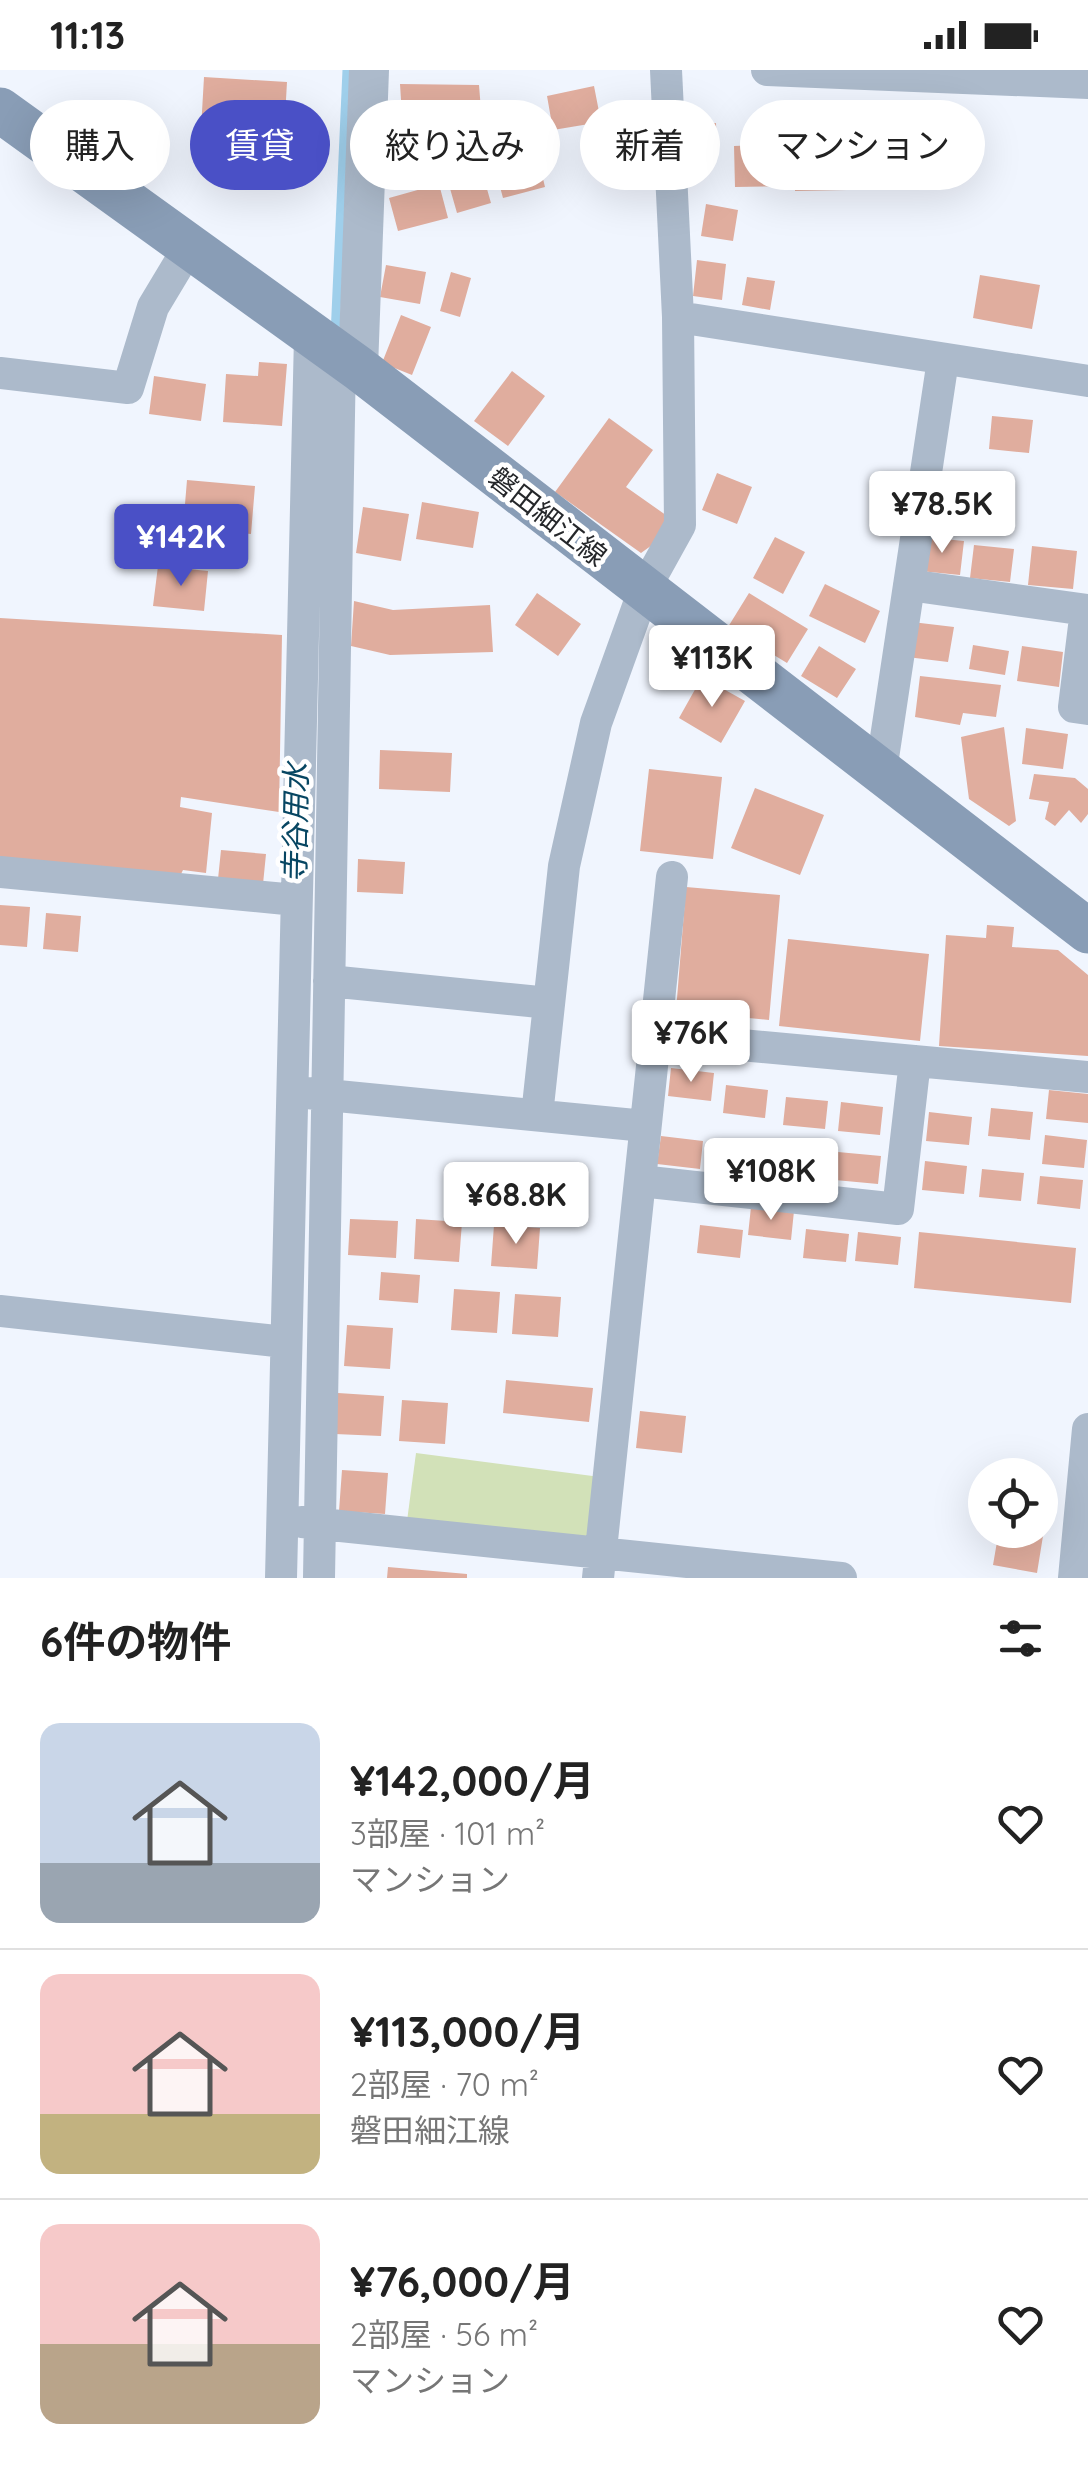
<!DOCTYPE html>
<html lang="ja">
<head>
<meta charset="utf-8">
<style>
  :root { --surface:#fff; --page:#f6f6f6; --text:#222; --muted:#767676; --line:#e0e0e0; --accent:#4a50c6 }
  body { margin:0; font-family:Quicksand,"Noto Sans JP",sans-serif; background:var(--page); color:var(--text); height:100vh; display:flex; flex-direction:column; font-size:38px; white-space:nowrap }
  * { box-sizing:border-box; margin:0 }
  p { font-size:32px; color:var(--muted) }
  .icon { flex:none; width:55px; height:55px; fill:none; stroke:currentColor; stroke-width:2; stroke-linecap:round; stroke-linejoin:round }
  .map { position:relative; height:1508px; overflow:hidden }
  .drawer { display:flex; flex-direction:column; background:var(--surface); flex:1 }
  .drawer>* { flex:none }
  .top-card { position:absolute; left:30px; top:30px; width:1030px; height:90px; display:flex; gap:20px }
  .buttons { position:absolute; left:968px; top:1388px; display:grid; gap:20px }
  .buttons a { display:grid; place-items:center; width:90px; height:90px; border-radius:50%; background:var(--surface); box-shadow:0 10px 40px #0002; font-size:50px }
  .price { position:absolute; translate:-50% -85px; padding:0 22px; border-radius:10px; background:#fff; color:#222; font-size:32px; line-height:65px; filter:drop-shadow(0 2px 5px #0008) }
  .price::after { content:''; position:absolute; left:50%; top:60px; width:30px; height:22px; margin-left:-15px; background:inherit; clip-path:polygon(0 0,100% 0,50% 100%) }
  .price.selected { background:var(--accent); color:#fff }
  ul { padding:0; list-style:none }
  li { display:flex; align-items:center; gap:30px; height:250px; padding:0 40px }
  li+li { border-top:2px solid var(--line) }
  li span { display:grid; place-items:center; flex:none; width:280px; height:200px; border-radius:20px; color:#555 }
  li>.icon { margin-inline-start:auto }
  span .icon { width:120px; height:120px; fill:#fffc; stroke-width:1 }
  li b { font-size:42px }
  h2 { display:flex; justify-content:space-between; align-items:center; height:120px; padding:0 40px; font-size:42px }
  .tag { padding:0 35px; border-radius:45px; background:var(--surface); box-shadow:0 10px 40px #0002; font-size:35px; line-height:90px }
  .tag.selected { background:var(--accent); color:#fff }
  .status { display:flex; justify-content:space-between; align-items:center; height:70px; padding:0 50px; background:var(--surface); direction:ltr }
  .status svg { height:28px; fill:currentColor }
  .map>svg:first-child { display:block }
  .green { fill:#d2e1b8 }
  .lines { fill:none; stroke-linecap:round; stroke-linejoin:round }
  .stream { stroke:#9fcfeb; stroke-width:9 }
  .building { fill:#e0ad9e }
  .minor { stroke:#acbacb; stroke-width:32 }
  .tertiary { stroke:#acbacb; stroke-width:40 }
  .secondary { stroke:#899db6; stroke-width:45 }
  .labels { text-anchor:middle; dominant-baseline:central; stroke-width:9; stroke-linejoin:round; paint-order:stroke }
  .street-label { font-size:28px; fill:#25272a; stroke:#fff }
  .water-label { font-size:30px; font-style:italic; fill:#074662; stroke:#fff }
</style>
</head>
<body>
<div class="status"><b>11:13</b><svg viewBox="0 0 49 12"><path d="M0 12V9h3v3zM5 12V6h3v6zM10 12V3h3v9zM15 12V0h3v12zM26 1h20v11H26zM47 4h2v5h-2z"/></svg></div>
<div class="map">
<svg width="1088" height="1508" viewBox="0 0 1088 1508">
  <rect width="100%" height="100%" fill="#f0f5fe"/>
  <path class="green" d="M 416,1383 L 608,1408 L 601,1477 L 407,1451 Z"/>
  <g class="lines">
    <path class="stream" d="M 335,266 L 347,0"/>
  </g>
  <path class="building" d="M 204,7 L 287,12 L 282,99 L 199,94 Z
    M 400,14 L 479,15 L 484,78 L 418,92 L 418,61 L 403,61 Z
    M 594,16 L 601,52 L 553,60 L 547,26 Z
    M 716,53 L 717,84 L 686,85 L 684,55 Z
    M 786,74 L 787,116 L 735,117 L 734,76 Z
    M 846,79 L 847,120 L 795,121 L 794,80 Z
    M 536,80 L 545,117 L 503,128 L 493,91 Z
    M 481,98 L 491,133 L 457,143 L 447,108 Z
    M 439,114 L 448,148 L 398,161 L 389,128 Z
    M 706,134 L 738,140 L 733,171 L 701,166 Z
    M 697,190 L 726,194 L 722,230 L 693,226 Z
    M 386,195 L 426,202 L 420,234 L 380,227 Z
    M 451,202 L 471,208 L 460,247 L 440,241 Z
    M 980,205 L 1040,215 L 1032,259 L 973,248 Z
    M 747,207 L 775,211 L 770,240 L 742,235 Z
    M 401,245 L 431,257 L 412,305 L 382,293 Z
    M 259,292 L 287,294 L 282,356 L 223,352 L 226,304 L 258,306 Z
    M 512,301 L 545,326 L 508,376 L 474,351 Z
    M 154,306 L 206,314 L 201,351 L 149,344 Z
    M 992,346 L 1033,350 L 1029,383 L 989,379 Z
    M 609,348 L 653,380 L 626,417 L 680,455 L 641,483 L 555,422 Z
    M 717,403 L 752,417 L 737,454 L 702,440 Z
    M 187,410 L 255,416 L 251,464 L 183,458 Z
    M 422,432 L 479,442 L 473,478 L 416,469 Z
    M 363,437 L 409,444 L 401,491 L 356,483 Z
    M 775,467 L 805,482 L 783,524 L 753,508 Z
    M 924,467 L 964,471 L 960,505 L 920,501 Z
    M 974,475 L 1014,479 L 1010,512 L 970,508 Z
    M 1032,476 L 1077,481 L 1073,519 L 1028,515 Z
    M 158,496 L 208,501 L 204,541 L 153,536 Z
    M 825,514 L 880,541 L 865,573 L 809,546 Z
    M 537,523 L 581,554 L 558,586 L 515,555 Z
    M 749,523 L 808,559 L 787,593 L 728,557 Z
    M 354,531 L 393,540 L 490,535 L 493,582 L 390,585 L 351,576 Z
    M 0,548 L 282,565 L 279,742 L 181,727 L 180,737 L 212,743 L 206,803 L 183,800 L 178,810 L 0,792 Z
    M 912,552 L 954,557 L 948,592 L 907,587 Z
    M 973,575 L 1009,581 L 1005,605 L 969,599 Z
    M 819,576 L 856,599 L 837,628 L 801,606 Z
    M 1022,576 L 1063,582 L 1059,617 L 1017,611 Z
    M 920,606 L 1001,615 L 996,647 L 963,643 L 960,655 L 915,647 Z
    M 702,607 L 745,631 L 721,673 L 679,648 Z
    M 1004,657 L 1016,751 L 1009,756 L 969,729 L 961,667 Z
    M 1026,658 L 1068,664 L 1063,699 L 1022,694 Z
    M 380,680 L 452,683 L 450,722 L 379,719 Z
    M 649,699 L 722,707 L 713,789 L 640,781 Z
    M 1034,704 L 1075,708 L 1088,719 L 1088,744 L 1081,753 L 1069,740 L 1055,756 L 1045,749 L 1049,732 L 1029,729 Z
    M 755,718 L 824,745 L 800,805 L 731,778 Z
    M 221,780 L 266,784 L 263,814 L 218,809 Z
    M 358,789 L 405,792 L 403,824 L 357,822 Z
    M 686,817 L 780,825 L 769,950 L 676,941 Z
    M 0,835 L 30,837 L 27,877 L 0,875 Z
    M 46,843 L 81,846 L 78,882 L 43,879 Z
    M 987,855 L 1014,857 L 1012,877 L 1058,880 L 1088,905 L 1088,986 L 939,976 L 946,865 L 986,868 Z
    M 788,869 L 929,884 L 920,971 L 779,956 Z
    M 671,998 L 714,1003 L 711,1031 L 668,1026 Z
    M 726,1015 L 768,1020 L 765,1048 L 723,1043 Z
    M 1049,1020 L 1088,1024 L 1088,1053 L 1046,1049 Z
    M 786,1027 L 828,1031 L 825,1059 L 783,1055 Z
    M 841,1032 L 883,1037 L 880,1065 L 838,1061 Z
    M 991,1038 L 1033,1042 L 1030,1070 L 988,1066 Z
    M 929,1042 L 972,1047 L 969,1075 L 926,1071 Z
    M 1045,1065 L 1087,1070 L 1084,1098 L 1042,1094 Z
    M 661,1066 L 703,1071 L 700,1099 L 657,1094 Z
    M 721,1072 L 763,1076 L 760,1104 L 717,1100 Z
    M 783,1080 L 825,1084 L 822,1112 L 780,1108 Z
    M 838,1082 L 881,1086 L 878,1114 L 835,1110 Z
    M 925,1091 L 967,1096 L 964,1124 L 922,1120 Z
    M 982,1099 L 1024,1103 L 1021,1131 L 979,1127 Z
    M 1040,1106 L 1083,1110 L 1080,1139 L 1037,1134 Z
    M 751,1137 L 794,1141 L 791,1170 L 748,1165 Z
    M 350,1149 L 398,1151 L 396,1188 L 348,1185 Z
    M 416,1149 L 462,1152 L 459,1192 L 414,1189 Z
    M 494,1155 L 540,1158 L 537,1199 L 491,1196 Z
    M 700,1155 L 743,1160 L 740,1188 L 697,1183 Z
    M 806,1159 L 849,1164 L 846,1192 L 803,1188 Z
    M 858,1162 L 901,1167 L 898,1195 L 855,1191 Z
    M 919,1162 L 1076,1178 L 1071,1233 L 914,1218 Z
    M 381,1202 L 420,1205 L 418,1233 L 379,1230 Z
    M 454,1219 L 500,1222 L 497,1263 L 451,1260 Z
    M 515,1224 L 561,1227 L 558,1267 L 512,1264 Z
    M 347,1255 L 393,1258 L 390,1299 L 344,1296 Z
    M 506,1310 L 593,1318 L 589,1352 L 503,1343 Z
    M 338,1323 L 384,1326 L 381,1366 L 335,1364 Z
    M 402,1330 L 448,1333 L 445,1374 L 399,1371 Z
    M 640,1341 L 686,1346 L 682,1383 L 636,1378 Z
    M 342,1400 L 388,1403 L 385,1444 L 339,1441 Z
    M 999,1460 L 1043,1466 L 1037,1503 L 993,1495 Z
    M 388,1497 L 467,1504 L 467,1508 L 387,1508 Z"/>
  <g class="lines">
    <path class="minor" d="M 767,0 L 1088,13
      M 678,247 L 1088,311
      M 0,303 L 128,318 L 153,237 L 189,177
      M 909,515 L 1086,540 L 1074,637 L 1088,639
      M 881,701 L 943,290
      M 0,802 L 296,830
      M 329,911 L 549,933
      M 655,967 L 1088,1007
      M 307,1023 L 645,1056
      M 537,1045 L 564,796 L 596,653 L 644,520 L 680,455 L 678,247 L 666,0
      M 640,1111 L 898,1139 L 915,991
      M 0,1241 L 285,1272
      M 302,1452 L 841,1508
      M 281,1508 L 310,266
      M 319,1508 L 340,287
      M 598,1508 L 672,807
      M 1074,1508 L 1088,1359"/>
    <path class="tertiary" d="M 358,298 L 369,0"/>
    <path class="secondary" d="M 0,40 L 358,298 L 1088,861"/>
  </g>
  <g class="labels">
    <g class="street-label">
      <text transform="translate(548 446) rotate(38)">磐田細江線</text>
    </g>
    <g class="water-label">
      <text transform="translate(295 753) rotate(-89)">寺谷用水</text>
    </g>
  </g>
</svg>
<div class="buttons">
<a><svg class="icon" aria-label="locate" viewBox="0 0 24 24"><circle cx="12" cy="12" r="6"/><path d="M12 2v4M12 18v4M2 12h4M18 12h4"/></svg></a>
</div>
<b class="price" style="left:942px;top:486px">¥78.5K</b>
<b class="price selected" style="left:181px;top:519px">¥142K</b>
<b class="price" style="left:712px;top:640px">¥113K</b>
<b class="price" style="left:691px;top:1015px">¥76K</b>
<b class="price" style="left:771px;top:1153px">¥108K</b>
<b class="price" style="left:516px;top:1177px">¥68.8K</b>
<div class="top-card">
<a class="tag">購入</a>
<a class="tag selected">賃貸</a>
<a class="tag">絞り込み</a>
<a class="tag">新着</a>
<a class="tag">マンション</a>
</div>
</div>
<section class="drawer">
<h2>6件の物件<svg class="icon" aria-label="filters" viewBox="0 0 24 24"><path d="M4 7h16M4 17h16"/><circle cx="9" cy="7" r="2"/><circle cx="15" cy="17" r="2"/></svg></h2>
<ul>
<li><span style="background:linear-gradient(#c9d6e8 70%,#9aa5b1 0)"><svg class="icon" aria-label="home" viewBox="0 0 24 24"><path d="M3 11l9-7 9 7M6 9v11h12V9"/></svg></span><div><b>¥142,000/月</b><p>3部屋 · 101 m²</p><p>マンション</p></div><svg class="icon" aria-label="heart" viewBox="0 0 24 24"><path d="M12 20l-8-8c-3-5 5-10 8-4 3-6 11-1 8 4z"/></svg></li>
<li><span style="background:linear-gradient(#f6c9c9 70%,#c2b280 0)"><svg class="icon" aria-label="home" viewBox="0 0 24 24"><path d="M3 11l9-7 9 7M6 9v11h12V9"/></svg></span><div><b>¥113,000/月</b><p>2部屋 · 70 m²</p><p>磐田細江線</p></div><svg class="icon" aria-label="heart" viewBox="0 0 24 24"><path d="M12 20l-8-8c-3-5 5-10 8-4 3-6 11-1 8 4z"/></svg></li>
<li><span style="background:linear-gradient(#f6c9c9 60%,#b9a48a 0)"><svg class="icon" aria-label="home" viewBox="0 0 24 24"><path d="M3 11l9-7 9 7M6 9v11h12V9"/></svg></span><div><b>¥76,000/月</b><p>2部屋 · 56 m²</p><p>マンション</p></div><svg class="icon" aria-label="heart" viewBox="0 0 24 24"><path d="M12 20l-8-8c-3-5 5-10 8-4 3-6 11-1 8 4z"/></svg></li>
</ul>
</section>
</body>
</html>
